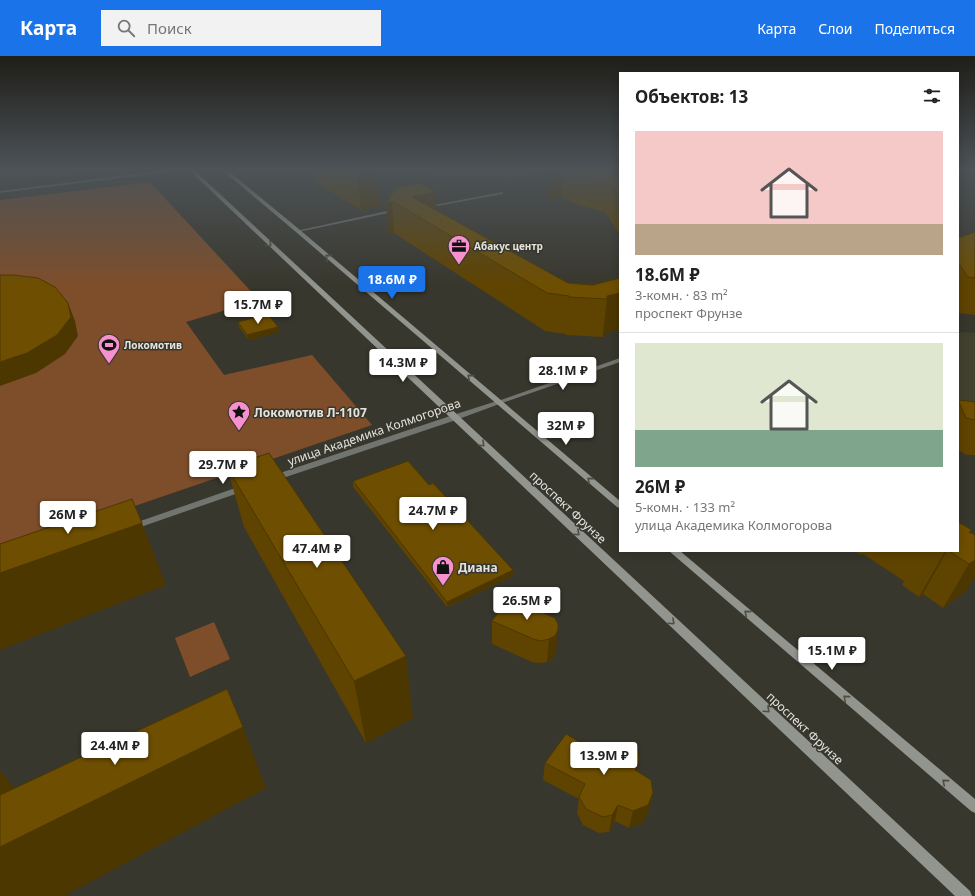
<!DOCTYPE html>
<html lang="ru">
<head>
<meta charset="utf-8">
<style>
  :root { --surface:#fff; --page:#f2f2f2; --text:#222; --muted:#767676; --line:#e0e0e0; --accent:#1a73e8 }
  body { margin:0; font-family:"Noto Sans",sans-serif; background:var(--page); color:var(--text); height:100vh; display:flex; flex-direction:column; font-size:15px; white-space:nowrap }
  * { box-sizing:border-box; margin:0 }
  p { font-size:13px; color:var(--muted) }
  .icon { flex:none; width:22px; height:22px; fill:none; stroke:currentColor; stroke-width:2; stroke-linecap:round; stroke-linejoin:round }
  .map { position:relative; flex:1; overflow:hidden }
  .sheet { position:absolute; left:619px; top:16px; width:340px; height:480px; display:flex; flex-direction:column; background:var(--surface); border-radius:0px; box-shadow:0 2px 10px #0003 }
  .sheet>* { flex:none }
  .price { position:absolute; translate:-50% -34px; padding:0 9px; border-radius:4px; background:#fff; color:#222; font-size:13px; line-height:26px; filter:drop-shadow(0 1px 2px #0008) }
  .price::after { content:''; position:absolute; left:50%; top:24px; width:12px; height:9px; margin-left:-6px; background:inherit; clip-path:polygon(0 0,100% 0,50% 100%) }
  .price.current { background:var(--accent); color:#fff }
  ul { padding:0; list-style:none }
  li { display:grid; align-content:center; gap:8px; height:212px; padding:0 16px }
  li+li { border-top:1px solid var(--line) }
  li span { display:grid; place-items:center; height:124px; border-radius:0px; color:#555 }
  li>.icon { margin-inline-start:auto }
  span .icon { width:72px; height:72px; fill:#fffc; stroke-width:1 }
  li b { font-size:17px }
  h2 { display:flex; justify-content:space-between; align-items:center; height:48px; padding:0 16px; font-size:17px }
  header { display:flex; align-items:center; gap:24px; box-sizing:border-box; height:56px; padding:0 20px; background:var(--accent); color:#fff }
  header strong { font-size:19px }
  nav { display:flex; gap:22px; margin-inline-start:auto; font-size:14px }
  .search { width:280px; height:36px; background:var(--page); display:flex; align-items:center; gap:10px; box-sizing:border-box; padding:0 14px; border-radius:0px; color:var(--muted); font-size:15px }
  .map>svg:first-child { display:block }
  .built { fill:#424130 }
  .green { fill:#7e4e2a }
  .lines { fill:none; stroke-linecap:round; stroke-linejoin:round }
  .minor { fill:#71746f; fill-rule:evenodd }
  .tertiary { fill:#71746f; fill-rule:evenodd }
  .secondary { fill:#91958e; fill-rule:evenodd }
  .wall { fill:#5f4300 }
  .shaded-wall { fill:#4d3700 }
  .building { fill:#6e4e00; stroke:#4d3700 }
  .oneway { stroke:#4e4e45 }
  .labels { text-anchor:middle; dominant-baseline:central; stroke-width:3; stroke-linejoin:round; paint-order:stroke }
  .far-poi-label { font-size:10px; font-weight:bold; fill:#e4e3dd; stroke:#38372d; text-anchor:start }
  .poi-label { font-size:12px; font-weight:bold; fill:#e4e3dd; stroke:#38372d; text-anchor:start }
  .street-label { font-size:12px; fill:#e4e3dd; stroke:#38372d }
</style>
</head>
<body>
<header>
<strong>Карта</strong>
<div class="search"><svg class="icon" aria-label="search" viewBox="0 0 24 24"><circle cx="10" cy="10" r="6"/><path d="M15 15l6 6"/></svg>Поиск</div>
<nav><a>Карта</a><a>Слои</a><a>Поделиться</a></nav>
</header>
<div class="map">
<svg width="975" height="840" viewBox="0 0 975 840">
  <rect width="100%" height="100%" fill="#38372d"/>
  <path class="built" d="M 1,113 L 124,113 L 0,128 Z
    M 419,113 L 524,113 L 530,116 L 529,120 L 512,124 L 429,119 Z
    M 961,276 L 975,277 L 975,356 L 958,354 L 958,277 Z"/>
  <path class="green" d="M 150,126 L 259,244 L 186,266 L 224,319 L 312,299 L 372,369 L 0,496 L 0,144 Z
    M 214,566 L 230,603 L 190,621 L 175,582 Z"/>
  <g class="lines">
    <path class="minor" d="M 177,113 L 192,113 L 0,137 L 0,135 Z
      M 502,136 L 503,136 L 503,138 L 426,152 L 424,151 Z
      M 396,153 L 398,154 L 398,155 L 298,176 L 296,175 Z
      M 620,302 L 620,306 L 502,347 L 500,348 L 496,346 L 498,345 Z
      M 450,360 L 453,360 L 457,362 L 456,364 L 277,424 L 271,424 L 270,422 L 271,420 Z
      M 244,429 L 247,430 L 248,432 L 247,434 L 135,473 L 129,473 L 128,471 L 129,469 Z"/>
    <path class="tertiary" d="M 500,344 L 504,346 L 502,347 L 456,364 L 453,364 L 449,362 L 450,360 Z"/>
    <path class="secondary" d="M 188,113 L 193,113 L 970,835 L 972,840 L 955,840 Z
      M 221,113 L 226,113 L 300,174 L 620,445 L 620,452 L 617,451 L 296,176 Z
      M 669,495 L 680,495 L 975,743 L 975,757 L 971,755 Z"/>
  </g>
  <path class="wall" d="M 314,113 L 377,113 L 381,150 L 361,154 L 316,127 Z
    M 435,113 L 472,113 L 472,115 L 435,115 Z
    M 550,113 L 603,113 L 620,121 L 620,179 L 605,156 L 575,148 L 561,141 L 548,144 Z
    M 436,136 L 436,154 L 568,227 L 593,229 L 620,222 L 620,273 L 603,278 L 603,281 L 566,279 L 566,278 L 545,275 L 394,177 L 389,179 L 386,147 Z
    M 975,176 L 975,259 L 958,257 L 958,182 Z
    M 238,266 L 278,271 L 279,276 L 249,284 L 239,271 Z
    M 958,344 L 975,346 L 975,399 L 966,399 L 960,395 L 958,394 Z
    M 227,411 L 413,662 L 366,687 L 244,471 Z
    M 353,425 L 513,520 L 447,551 L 353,431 Z
    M 971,476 L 975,479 L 967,534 L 943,552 L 923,538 L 919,541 L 902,529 L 904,525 L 863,498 L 861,499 L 855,495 L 958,495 Z
    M 555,562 L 556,597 L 553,603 L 547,606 L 539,607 L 532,606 L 492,588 L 492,565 Z
    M 601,699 L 637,715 L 649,753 L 644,766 L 629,772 L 615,765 L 609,776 L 599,777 L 583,769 L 577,757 L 579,743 L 543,724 L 545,707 Z"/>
  <path class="shaded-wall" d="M 67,113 L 80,113 L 67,115 Z
    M 357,113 L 377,113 L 381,150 L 361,154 Z
    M 554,113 L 562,113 L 561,141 L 548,144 L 549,114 Z
    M 436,136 L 437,168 L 412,141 Z
    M 392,145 L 394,177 L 389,179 L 386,147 Z
    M 620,237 L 620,273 L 603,278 L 607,240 Z
    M 68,247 L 75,265 L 78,280 L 65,298 L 36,317 L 0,330 L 0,306 Z
    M 278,271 L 279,276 L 249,284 L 247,279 Z
    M 142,467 L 166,529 L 0,594 L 0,517 Z
    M 946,495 L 947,495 L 923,538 L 919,541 L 944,497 Z
    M 975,504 L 975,521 L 967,534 L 943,552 L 969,508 Z
    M 513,514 L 513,520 L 447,551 L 447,546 Z
    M 558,574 L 556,597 L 553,603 L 547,606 L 549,583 Z
    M 406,600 L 413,662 L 366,687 L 354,625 Z
    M 243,671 L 266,732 L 64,840 L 0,840 L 0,714 L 34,757 Z
    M 639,704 L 635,720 L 635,714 Z
    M 653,737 L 649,753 L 644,766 L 629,772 L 633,755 Z
    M 618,749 L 615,765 L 609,776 L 612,759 Z"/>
  <path class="building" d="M 566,113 L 602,113 L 620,121 L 620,141 L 608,125 L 577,118 Z
    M 419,127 L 436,136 L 412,141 L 568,227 L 593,229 L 620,222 L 620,237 L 607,240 L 607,243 L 568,241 L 569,240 L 547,237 L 392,145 L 386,147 L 396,132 Z
    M 975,176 L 975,222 L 968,221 L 958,206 L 958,182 Z
    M 0,219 L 13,219 L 38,222 L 55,231 L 68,247 L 71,261 L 57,279 L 27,297 L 0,306 Z
    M 268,258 L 278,271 L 247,279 L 238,266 Z
    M 958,344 L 975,346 L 975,364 L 966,362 Z
    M 269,397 L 406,600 L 354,625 L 227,411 Z
    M 408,405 L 429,429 L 433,427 L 513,514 L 447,546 L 353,425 Z
    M 132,443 L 142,467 L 0,517 L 0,488 Z
    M 958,466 L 972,474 L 969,476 L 975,479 L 975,504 L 969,508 L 949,495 L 958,495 Z
    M 509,542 L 555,562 L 558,568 L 558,574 L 555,580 L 549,583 L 541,585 L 533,583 L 492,565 Z
    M 227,633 L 243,671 L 0,791 L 0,739 Z
    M 566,678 L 601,699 L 610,686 L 620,686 L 638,695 L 639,704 L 635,714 L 651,724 L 653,737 L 648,749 L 633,755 L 618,749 L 612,759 L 603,761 L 586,753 L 579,741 L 585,728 L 545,707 Z"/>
  <defs><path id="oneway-chevron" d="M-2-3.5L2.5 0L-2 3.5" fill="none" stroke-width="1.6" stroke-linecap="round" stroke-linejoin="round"/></defs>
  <g class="oneway">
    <use href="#oneway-chevron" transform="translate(269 188) rotate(43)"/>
    <use href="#oneway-chevron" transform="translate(328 201) rotate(-140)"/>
    <use href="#oneway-chevron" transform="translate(470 321) rotate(-140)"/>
    <use href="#oneway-chevron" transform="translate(482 388) rotate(43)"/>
    <use href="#oneway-chevron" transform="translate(590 424) rotate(-140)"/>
    <use href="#oneway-chevron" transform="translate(577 477) rotate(43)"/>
    <use href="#oneway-chevron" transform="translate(747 557) rotate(-140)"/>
    <use href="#oneway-chevron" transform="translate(672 566) rotate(43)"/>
    <use href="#oneway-chevron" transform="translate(846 642) rotate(-140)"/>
    <use href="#oneway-chevron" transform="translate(767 654) rotate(43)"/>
    <use href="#oneway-chevron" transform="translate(945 726) rotate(-140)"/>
  </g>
  <linearGradient id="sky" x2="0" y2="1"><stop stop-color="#1f1e19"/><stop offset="0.49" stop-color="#4d5357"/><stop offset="1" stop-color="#4d5357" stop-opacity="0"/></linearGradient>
  <rect width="975" height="231" fill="url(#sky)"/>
  <defs>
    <g id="office-pin" transform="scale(1.15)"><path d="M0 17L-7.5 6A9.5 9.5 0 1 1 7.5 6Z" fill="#f790ce" stroke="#38372d"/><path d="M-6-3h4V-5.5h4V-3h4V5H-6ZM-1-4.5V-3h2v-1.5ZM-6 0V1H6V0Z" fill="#111"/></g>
    <g id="stadium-pin" transform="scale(1.15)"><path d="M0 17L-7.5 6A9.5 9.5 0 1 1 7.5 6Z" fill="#f790ce" stroke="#38372d"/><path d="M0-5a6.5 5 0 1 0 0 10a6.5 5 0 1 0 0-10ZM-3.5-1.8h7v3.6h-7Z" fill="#111"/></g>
    <g id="sight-pin" transform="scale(1.15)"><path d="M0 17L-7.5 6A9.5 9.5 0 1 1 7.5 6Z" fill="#f790ce" stroke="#38372d"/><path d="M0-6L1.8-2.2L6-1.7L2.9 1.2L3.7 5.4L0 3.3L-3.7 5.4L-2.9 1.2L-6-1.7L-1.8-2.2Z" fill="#111"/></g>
    <g id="shop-pin" transform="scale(1.15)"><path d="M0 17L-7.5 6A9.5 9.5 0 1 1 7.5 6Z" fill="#f790ce" stroke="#38372d"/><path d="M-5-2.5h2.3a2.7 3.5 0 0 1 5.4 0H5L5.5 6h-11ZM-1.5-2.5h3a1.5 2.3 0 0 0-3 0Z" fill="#111"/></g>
  </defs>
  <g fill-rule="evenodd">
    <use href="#office-pin" x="459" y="190"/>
    <use href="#stadium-pin" x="109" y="289"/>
    <use href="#sight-pin" x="239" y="356"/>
    <use href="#shop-pin" x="443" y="511"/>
  </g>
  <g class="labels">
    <g class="far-poi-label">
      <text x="474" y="190">Абакус центр</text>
      <text x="124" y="289">Локомотив</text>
    </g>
    <g class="poi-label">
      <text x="254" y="356">Локомотив Л-1107</text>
      <text x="458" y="511">Диана</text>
    </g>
    <g class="street-label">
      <text transform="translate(374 376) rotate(-19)">улица Академика Колмогорова</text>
      <text transform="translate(568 451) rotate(43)">проспект Фрунзе</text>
      <text transform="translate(805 672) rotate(43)">проспект Фрунзе</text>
    </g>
  </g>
</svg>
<b class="price current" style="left:392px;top:244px">18.6M ₽</b>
<b class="price" style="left:258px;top:269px">15.7M ₽</b>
<b class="price" style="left:403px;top:327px">14.3M ₽</b>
<b class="price" style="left:563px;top:335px">28.1M ₽</b>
<b class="price" style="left:566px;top:390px">32M ₽</b>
<b class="price" style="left:223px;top:429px">29.7M ₽</b>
<b class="price" style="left:433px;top:475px">24.7M ₽</b>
<b class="price" style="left:68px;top:479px">26M ₽</b>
<b class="price" style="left:317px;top:513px">47.4M ₽</b>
<b class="price" style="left:527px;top:565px">26.5M ₽</b>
<b class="price" style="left:832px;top:615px">15.1M ₽</b>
<b class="price" style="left:115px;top:710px">24.4M ₽</b>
<b class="price" style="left:604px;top:720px">13.9M ₽</b>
<section class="sheet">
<h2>Объектов: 13<svg class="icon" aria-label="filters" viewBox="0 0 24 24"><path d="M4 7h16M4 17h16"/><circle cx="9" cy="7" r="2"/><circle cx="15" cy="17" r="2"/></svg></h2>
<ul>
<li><span style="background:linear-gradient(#f6c9c9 75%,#b9a48a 0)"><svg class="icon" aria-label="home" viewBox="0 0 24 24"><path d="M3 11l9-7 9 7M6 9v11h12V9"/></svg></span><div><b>18.6M ₽</b><p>3-комн. · 83 m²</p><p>проспект Фрунзе</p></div></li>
<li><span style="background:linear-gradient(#dfe7d0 70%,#7fa58c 0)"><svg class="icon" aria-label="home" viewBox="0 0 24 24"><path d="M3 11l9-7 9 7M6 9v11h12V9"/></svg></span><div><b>26M ₽</b><p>5-комн. · 133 m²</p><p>улица Академика Колмогорова</p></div></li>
</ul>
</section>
</div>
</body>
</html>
